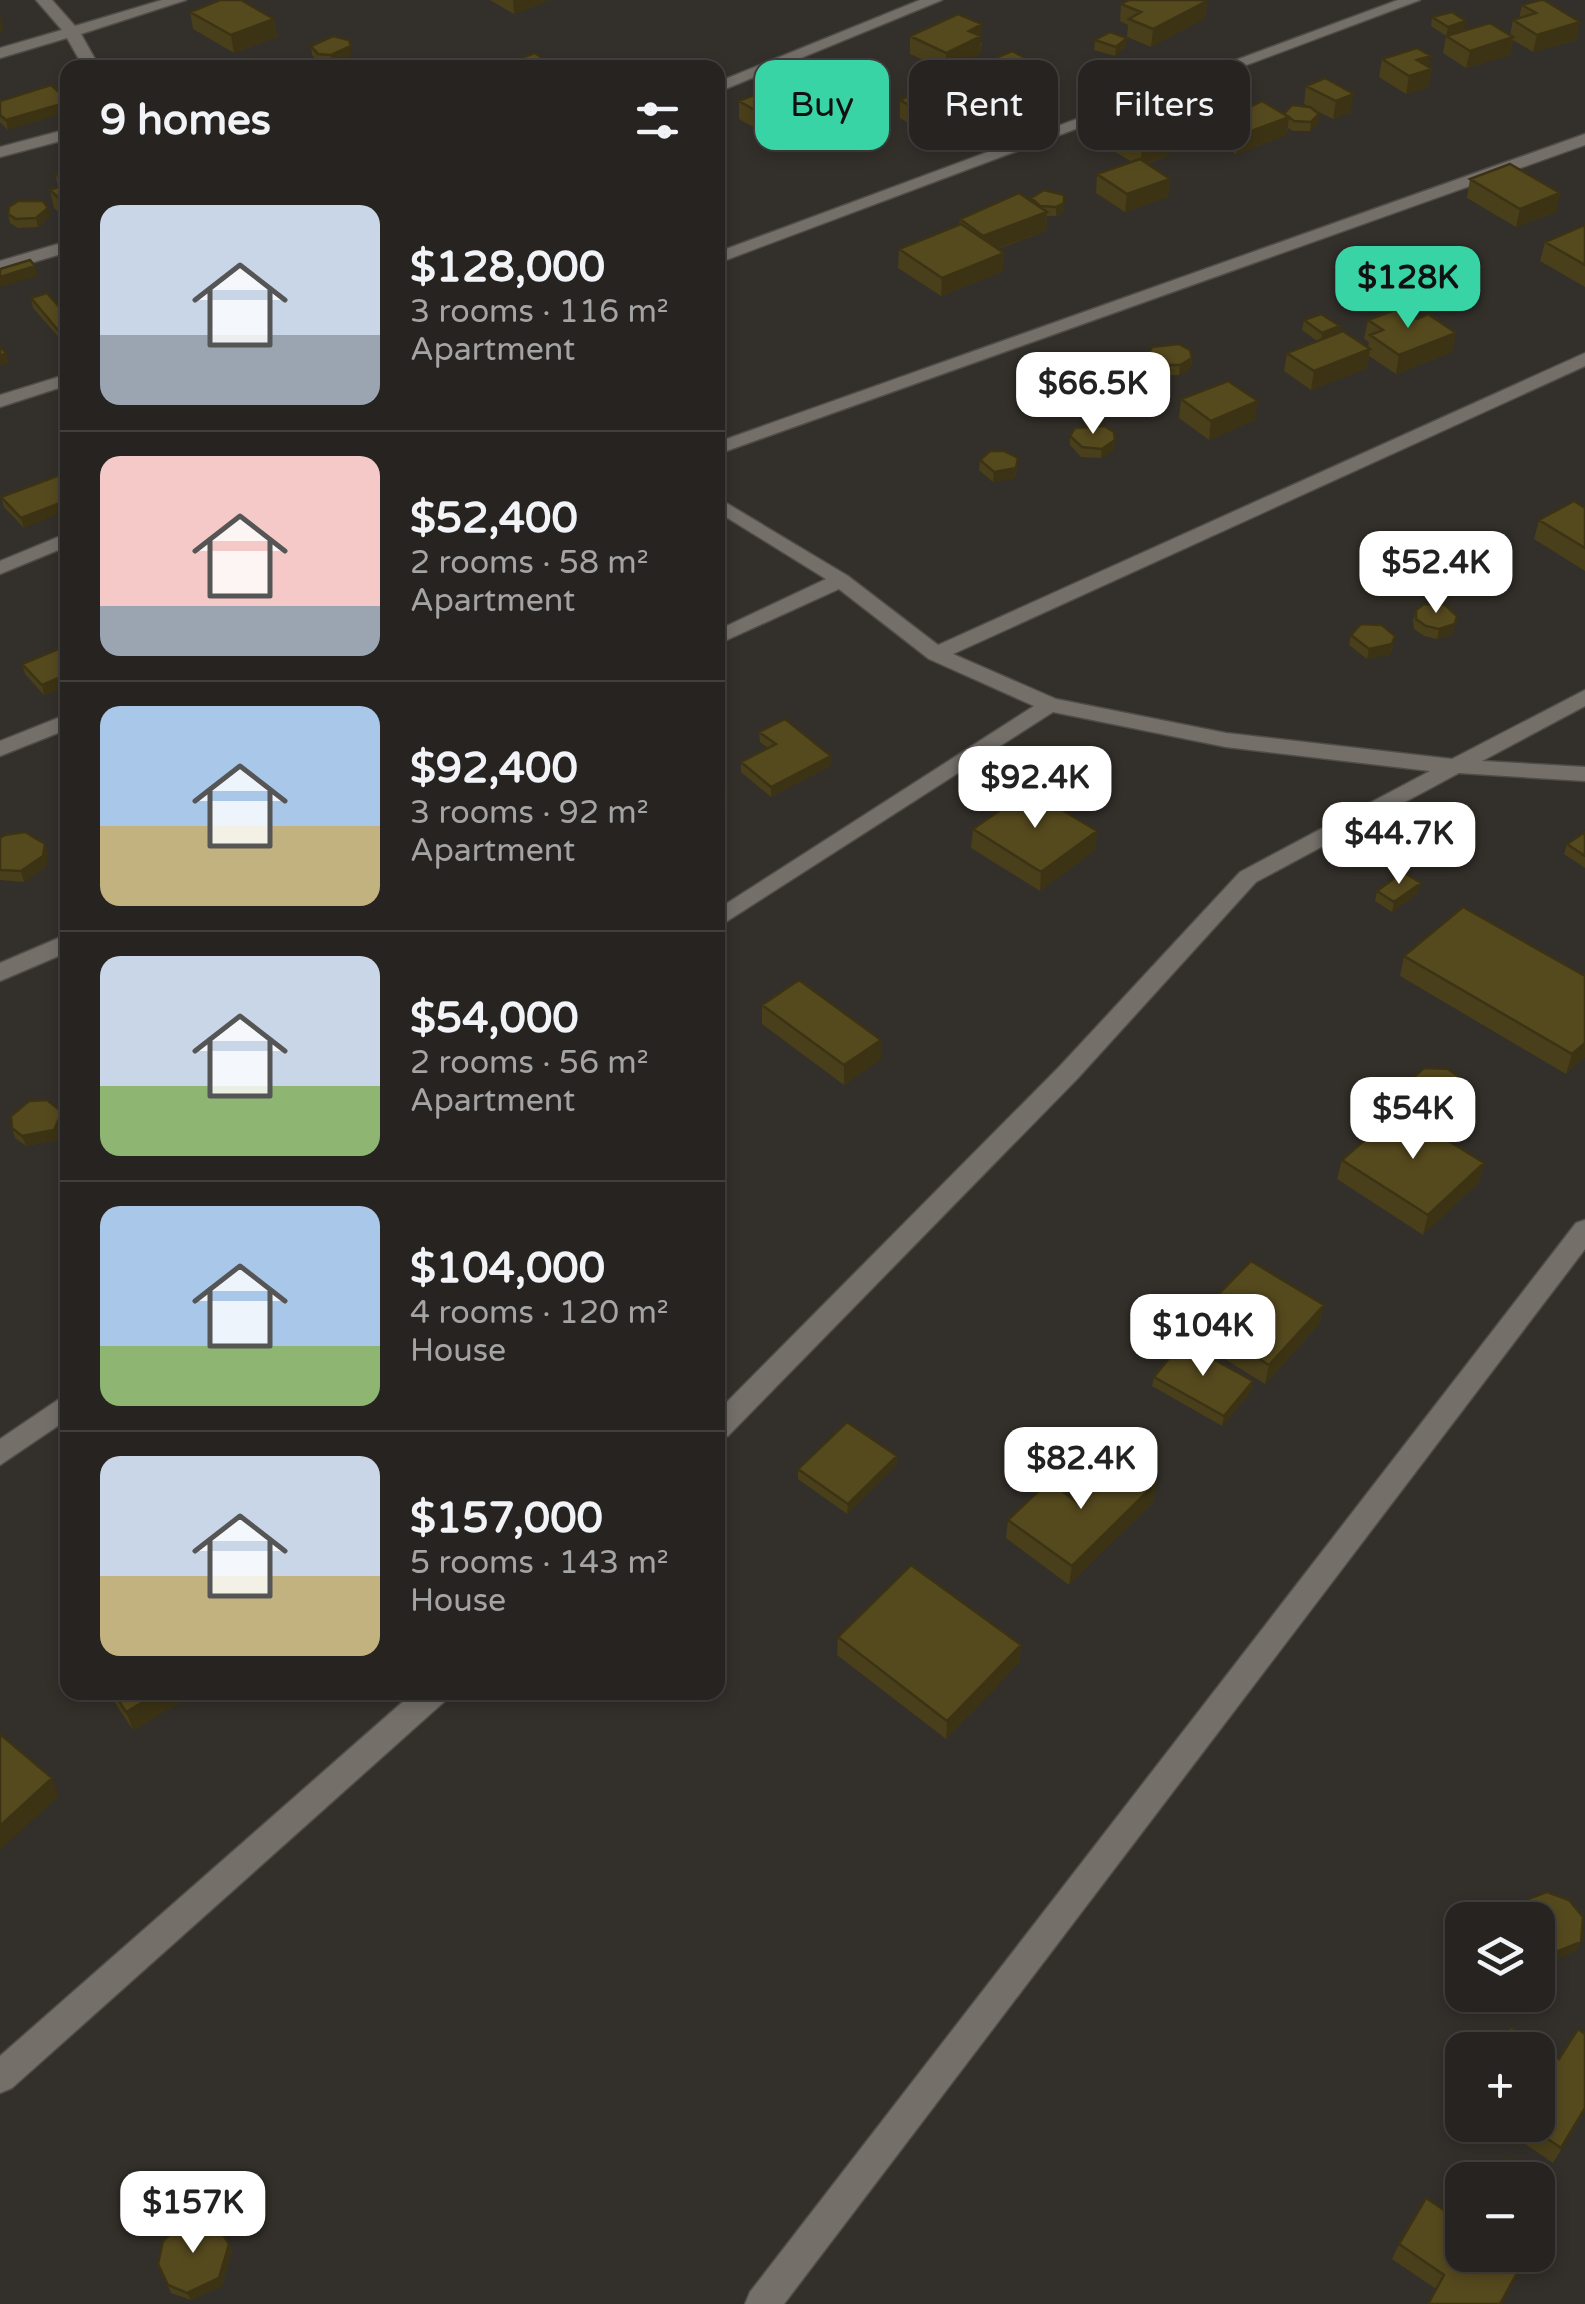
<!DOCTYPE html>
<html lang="en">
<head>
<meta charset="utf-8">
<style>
  :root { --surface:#262320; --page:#2e2b29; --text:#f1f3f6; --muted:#a4a4a5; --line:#42403e; --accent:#38d4a6 }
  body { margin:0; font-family:"Varela Round",sans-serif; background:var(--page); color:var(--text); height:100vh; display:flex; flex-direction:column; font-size:38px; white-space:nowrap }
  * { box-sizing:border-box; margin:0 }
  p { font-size:32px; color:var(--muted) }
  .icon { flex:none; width:55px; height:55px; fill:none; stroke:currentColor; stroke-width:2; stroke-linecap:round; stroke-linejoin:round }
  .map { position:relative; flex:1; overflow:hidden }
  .panel { position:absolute; left:60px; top:60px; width:665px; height:1640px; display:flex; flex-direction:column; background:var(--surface); border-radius:20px; box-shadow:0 5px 15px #0003,0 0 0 2px var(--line) }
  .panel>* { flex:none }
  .hud { position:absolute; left:755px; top:60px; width:680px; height:90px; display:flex; gap:20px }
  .controls { position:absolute; left:1445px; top:1902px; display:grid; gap:20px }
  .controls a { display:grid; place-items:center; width:110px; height:110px; border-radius:20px; background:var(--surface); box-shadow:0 5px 15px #0003,0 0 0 2px var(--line); font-size:50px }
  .price { position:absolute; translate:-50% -85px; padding:0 22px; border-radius:20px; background:#fff; color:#222; font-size:32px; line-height:65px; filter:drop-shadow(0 2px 5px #0008) }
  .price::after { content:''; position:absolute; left:50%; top:60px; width:30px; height:22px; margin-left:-15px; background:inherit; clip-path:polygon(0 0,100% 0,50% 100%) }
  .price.selected { background:var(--accent); color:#111 }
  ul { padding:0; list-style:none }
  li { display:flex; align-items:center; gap:30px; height:250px; padding:0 40px }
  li+li { border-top:2px solid var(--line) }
  li span { display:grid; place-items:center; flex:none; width:280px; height:200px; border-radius:20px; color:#555 }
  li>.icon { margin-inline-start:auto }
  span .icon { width:120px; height:120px; fill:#fffc; stroke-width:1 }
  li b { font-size:42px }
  h2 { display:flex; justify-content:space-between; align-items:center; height:120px; padding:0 40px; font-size:42px }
  .tag { padding:0 35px; border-radius:20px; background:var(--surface); box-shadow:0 5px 15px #0003,0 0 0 2px var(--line); font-size:35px; line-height:90px }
  .tag.selected { background:var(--accent); color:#111 }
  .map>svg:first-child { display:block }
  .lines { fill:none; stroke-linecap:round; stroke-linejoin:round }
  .minor-casing { stroke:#504c48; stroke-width:3 }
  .minor { fill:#746f69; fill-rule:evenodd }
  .wall { fill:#493f1a }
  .shaded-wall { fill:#3c3315 }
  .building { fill:#55491e; stroke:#3c3315; stroke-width:2.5 }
</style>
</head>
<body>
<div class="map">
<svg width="1585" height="2304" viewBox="0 0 1585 2304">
  <rect width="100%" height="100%" fill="#332f2a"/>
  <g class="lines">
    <g class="minor-casing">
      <path id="minor" d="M 36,0 L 52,0 L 75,26 L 162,0 L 186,0 L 81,34 L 100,68 L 84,68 L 67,38 L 0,58 L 0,48 L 62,30 Z
        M 920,0 L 942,0 L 718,92 L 718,82 Z
        M 1398,0 L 1420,0 L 718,263 L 718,252 Z
        M 68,129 L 68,139 L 0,157 L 0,147 Z
        M 1585,134 L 1585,145 L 718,454 L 718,442 Z
        M 68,241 L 68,252 L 0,272 L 0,261 Z
        M 1585,353 L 1585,366 L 953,654 L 1056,699 L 1226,733 L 1452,759 L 1585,690 L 1585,706 L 1482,761 L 1585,767 L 1585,781 L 1459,773 L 1256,882 L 1078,1078 L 728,1436 L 718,1439 L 718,1411 L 1060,1066 L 1240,872 L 1430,771 L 1226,747 L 1053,712 L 718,927 L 718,909 L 1034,706 L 929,659 L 839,589 L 718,644 L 718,630 L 826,579 L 718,512 L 718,498 L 848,576 L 938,645 Z
        M 68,374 L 68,385 L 0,407 L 0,395 Z
        M 68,533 L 68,546 L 0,574 L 0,561 Z
        M 68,714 L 68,729 L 0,756 L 0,741 Z
        M 68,934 L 68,952 L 0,981 L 0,963 Z
        M 1585,1220 L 1585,1249 L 784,2304 L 745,2304 L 750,2292 L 1576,1223 Z
        M 68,1393 L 68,1419 L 0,1465 L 0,1439 Z
        M 414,1692 L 450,1692 L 445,1701 L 12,2088 L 0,2093 L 0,2056 Z"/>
    </g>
    <use href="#minor" class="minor"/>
  </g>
  <path class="wall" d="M 490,0 L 550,0 L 514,14 Z
    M 1207,1 L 1205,18 L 1151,47 L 1127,37 L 1128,25 L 1120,21 L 1121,4 Z
    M 1522,5 L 1580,22 L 1576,40 L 1533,52 L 1513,40 L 1510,55 L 1466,68 L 1443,53 L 1446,36 L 1431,26 L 1432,17 L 1464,30 L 1510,35 L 1513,20 L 1519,18 Z
    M 190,12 L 274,19 L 277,37 L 234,53 L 193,29 Z
    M 910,36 L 982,42 L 980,54 L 946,70 L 910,54 Z
    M 1095,40 L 1126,47 L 1115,56 L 1094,50 Z
    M 311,46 L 352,55 L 332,64 L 319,63 L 312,55 Z
    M 1382,59 L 1429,67 L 1432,69 L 1428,87 L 1406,94 L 1379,77 Z
    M 969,69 L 1054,73 L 1053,91 L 1010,109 L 968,87 Z
    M 1325,78 L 1351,112 L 1333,119 L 1313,109 L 1319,114 L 1318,124 L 1310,131 L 1293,131 L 1288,128 L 1287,135 L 1236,154 L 1210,139 L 1212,126 L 1204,121 L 1206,103 L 1284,114 L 1308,106 L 1304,104 L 1306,86 Z
    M 51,85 L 8,130 L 0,122 L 0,101 Z
    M 900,100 L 963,100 L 962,118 L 926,133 L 900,118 Z
    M 739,101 L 844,101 L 844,119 L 783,144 L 739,119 Z
    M 1095,121 L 1169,155 L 1147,164 L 1170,179 L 1168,197 L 1125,212 L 1096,193 L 1097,174 L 1132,162 L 1094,139 Z
    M 68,169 L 65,218 L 54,208 L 50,190 L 58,187 L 55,173 Z
    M 1470,179 L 1560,193 L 1556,212 L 1516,227 L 1467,198 Z
    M 1044,190 L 1064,212 L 1056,216 L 1047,216 L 1046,231 L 998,249 L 1004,253 L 1003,271 L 941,296 L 898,268 L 899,249 L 959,225 L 960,219 L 1031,201 L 1031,198 Z
    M 8,214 L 50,217 L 38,227 L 18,228 L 10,223 Z
    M 1585,225 L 1585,287 L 1540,261 L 1545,242 Z
    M 31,298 L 68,317 L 65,344 L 33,308 Z
    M 1417,319 L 1456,333 L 1452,352 L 1396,374 L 1369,356 L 1367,368 L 1311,390 L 1284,371 L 1287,353 L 1317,341 L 1302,330 L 1304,320 L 1340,326 L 1339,332 L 1368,347 L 1369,342 L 1364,339 L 1368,320 Z
    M 1148,355 L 1192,358 L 1191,368 L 1179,375 L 1160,375 L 1147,364 Z
    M 1064,376 L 1108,384 L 1106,403 L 1082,412 L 1062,395 Z
    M 1181,399 L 1255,420 L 1209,440 L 1179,418 Z
    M 1070,436 L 1114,450 L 1101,458 L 1081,457 L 1070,445 Z
    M 980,460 L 1017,468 L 1015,478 L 993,482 L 979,470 Z
    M 68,472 L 24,528 L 4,507 L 1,497 Z
    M 1585,508 L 1585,571 L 1534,539 L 1539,520 Z
    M 1416,610 L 1455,624 L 1453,634 L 1437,639 L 1424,636 L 1414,629 L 1413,620 Z
    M 1351,635 L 1393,646 L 1390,654 L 1367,659 L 1349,645 Z
    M 68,645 L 68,686 L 44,695 L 25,674 L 22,664 Z
    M 759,732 L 831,756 L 830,766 L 771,797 L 741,772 L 741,762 L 768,748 L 760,742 Z
    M 973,829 L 1097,831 L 1095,850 L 1040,891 L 971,848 Z
    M 1585,832 L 1585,868 L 1564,854 L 1567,844 Z
    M 0,838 L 45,844 L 48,854 L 46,866 L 24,882 L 0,880 Z
    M 1377,891 L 1418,893 L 1392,912 L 1375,901 Z
    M 1404,956 L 1585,1056 L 1566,1074 L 1400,976 Z
    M 762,1005 L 881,1059 L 844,1085 L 762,1024 Z
    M 1414,1077 L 1459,1106 L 1447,1113 L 1431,1112 L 1413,1099 L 1412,1087 Z
    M 62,1112 L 65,1122 L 57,1140 L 26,1146 L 15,1138 L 12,1128 Z
    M 1342,1160 L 1484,1163 L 1479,1182 L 1423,1235 L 1337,1179 Z
    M 1324,1305 L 1319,1324 L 1265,1384 L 1191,1338 L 1194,1319 Z
    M 1154,1377 L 1253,1381 L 1251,1391 L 1222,1426 L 1152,1386 Z
    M 897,1456 L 896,1466 L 847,1514 L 798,1479 L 798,1469 Z
    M 1156,1483 L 1153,1502 L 1069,1585 L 1006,1538 L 1008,1520 Z
    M 838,1637 L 1021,1645 L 1019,1663 L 946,1739 L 837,1655 Z
    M 108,1692 L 196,1692 L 133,1730 Z
    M 1528,1899 L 1577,1950 L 1552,1961 L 1538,1954 L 1538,1920 L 1522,1920 Z
    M 1559,2059 L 1585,2110 L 1553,2163 L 1498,2125 L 1538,2125 Z
    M 229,2244 L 232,2251 L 222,2286 L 191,2300 L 171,2293 L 158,2264 Z
    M 1399,2244 L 1462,2255 L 1436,2289 L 1392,2259 Z"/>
  <path class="shaded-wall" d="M 513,0 L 550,0 L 514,14 Z
    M 1207,1 L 1205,18 L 1151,47 L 1153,29 Z
    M 0,15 L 4,32 L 0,33 Z
    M 274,19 L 277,37 L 234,53 L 231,35 Z
    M 1466,21 L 1464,30 L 1446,36 L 1448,27 Z
    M 1580,22 L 1576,40 L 1533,52 L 1537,35 Z
    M 982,24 L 980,54 L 946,70 L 946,53 L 969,31 Z
    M 1513,37 L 1510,55 L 1466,68 L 1470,51 Z
    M 1127,38 L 1126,47 L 1115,56 L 1116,47 Z
    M 351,46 L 352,55 L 332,64 L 331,55 Z
    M 1431,56 L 1428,70 L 1432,69 L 1428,87 L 1406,94 L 1409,76 L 1417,60 Z
    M 1054,73 L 1053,91 L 1010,109 L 1011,92 Z
    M 1354,94 L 1351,112 L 1333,119 L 1336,101 Z
    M 963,100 L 962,118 L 926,133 L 927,115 Z
    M 844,101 L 844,119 L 783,144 L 782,126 Z
    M 68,102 L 68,112 L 8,130 L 6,120 Z
    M 1319,114 L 1318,124 L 1310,131 L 1311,122 Z
    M 1289,117 L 1287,135 L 1236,154 L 1238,136 Z
    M 1171,137 L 1169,155 L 1140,166 L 1142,148 Z
    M 1170,179 L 1168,197 L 1125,212 L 1127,194 Z
    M 1560,193 L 1556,212 L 1516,227 L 1520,209 Z
    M 68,198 L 68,218 L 65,218 L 61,200 Z
    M 1064,203 L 1064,212 L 1056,216 L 1056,207 Z
    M 48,208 L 50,217 L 38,227 L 36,218 Z
    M 1047,212 L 1046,231 L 982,254 L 983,236 Z
    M 1004,253 L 1003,271 L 941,296 L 942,278 Z
    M 35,266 L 38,276 L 0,287 L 0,277 Z
    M 1340,326 L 1338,336 L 1321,343 L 1322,333 Z
    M 68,333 L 68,343 L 65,344 L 62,335 Z
    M 1456,333 L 1452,352 L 1396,374 L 1399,355 Z
    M 1370,349 L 1367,368 L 1311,390 L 1314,371 Z
    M 6,353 L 9,363 L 0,366 L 0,356 Z
    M 1192,358 L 1191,368 L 1179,375 L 1180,365 Z
    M 1108,384 L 1106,403 L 1082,412 L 1084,393 Z
    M 1258,401 L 1255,420 L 1209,440 L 1211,421 Z
    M 1115,440 L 1114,450 L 1101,458 L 1102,449 Z
    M 1018,458 L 1015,478 L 993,482 L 994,472 Z
    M 68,500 L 68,510 L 24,528 L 21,518 Z
    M 1455,624 L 1453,634 L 1437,639 L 1439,629 Z
    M 1395,636 L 1390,654 L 1367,659 L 1369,649 Z
    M 68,674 L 68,686 L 44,695 L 42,685 Z
    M 831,756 L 830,766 L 771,797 L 771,787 Z
    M 728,792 L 728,812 L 718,817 L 718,797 Z
    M 1097,831 L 1095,850 L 1040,891 L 1041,872 Z
    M 45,844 L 48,854 L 46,866 L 24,882 L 21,871 Z
    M 1421,883 L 1418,893 L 1392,912 L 1394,902 Z
    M 881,1040 L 881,1059 L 844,1085 L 844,1065 Z
    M 1585,1043 L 1585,1056 L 1566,1074 L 1572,1054 Z
    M 1461,1096 L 1459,1106 L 1447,1113 L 1450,1103 Z
    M 62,1112 L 65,1122 L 57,1140 L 26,1146 L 22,1136 Z
    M 1484,1163 L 1479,1182 L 1423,1235 L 1428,1215 Z
    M 1324,1305 L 1319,1324 L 1265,1384 L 1269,1365 Z
    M 1253,1381 L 1251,1391 L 1222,1426 L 1224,1416 Z
    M 897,1456 L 896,1466 L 847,1514 L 848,1504 Z
    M 1156,1483 L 1153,1502 L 1069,1585 L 1072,1566 Z
    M 1021,1645 L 1019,1663 L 946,1739 L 947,1721 Z
    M 160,1692 L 196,1692 L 133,1730 L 126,1712 Z
    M 52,1778 L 59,1796 L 0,1850 L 0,1826 Z
    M 1581,1942 L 1577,1950 L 1552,1961 L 1556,1952 Z
    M 229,2244 L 232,2251 L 222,2286 L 191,2300 L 187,2293 Z"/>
  <path class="building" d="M 220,0 L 241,0 L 274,19 L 231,35 L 190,12 Z
    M 1129,0 L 1205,0 L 1207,1 L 1153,29 L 1129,19 L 1141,12 L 1121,4 Z
    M 1540,0 L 1544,0 L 1580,22 L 1537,35 L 1513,20 L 1536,13 L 1522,5 Z
    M 1452,12 L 1466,21 L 1448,27 L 1432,17 Z
    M 958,14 L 982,24 L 969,31 L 981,36 L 946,53 L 910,36 Z
    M 1490,23 L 1513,37 L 1470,51 L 1446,36 Z
    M 1110,32 L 1127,38 L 1116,47 L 1095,40 Z
    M 333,36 L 349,40 L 351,46 L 331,55 L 318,54 L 311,46 Z
    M 1417,48 L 1431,56 L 1417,60 L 1432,69 L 1409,76 L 1382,59 Z
    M 1012,51 L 1054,73 L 1011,92 L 969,69 Z
    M 535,53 L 556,68 L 493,68 Z
    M 801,76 L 844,101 L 782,126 L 739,101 Z
    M 1325,78 L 1354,94 L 1336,101 L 1306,86 Z
    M 51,85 L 68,100 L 68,102 L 6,120 L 0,115 L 0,101 Z
    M 932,85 L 963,100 L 927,115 L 900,100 Z
    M 1229,95 L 1250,107 L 1262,101 L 1289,117 L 1238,136 L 1213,121 L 1227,115 L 1206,103 Z
    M 1292,105 L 1310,107 L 1319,114 L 1311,122 L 1294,121 L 1284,114 Z
    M 1124,109 L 1171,137 L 1142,148 L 1095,121 Z
    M 1140,159 L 1170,179 L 1127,194 L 1097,174 Z
    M 1510,164 L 1560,193 L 1520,209 L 1470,179 Z
    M 68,169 L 68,198 L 61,200 L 50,190 L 67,184 L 55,173 Z
    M 1044,190 L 1064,195 L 1064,203 L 1056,207 L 1040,206 L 1031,198 Z
    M 1019,193 L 1047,212 L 983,236 L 960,219 Z
    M 18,201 L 43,201 L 48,208 L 36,218 L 16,219 L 8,214 L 9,207 Z
    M 961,224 L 1004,253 L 942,278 L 899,249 Z
    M 1585,225 L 1585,265 L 1545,242 Z
    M 30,260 L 35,266 L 0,277 L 0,269 Z
    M 47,293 L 68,317 L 68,333 L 62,335 L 31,298 Z
    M 1400,308 L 1417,319 L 1428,314 L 1456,333 L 1399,355 L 1370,335 L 1383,330 L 1368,320 Z
    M 1321,314 L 1340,326 L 1322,333 L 1304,320 Z
    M 1343,331 L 1370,349 L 1314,371 L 1287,353 Z
    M 1179,344 L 1190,350 L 1192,358 L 1180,365 L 1161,365 L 1148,355 L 1152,347 Z
    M 0,346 L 6,353 L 0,356 Z
    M 1088,368 L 1108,384 L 1084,393 L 1064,376 Z
    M 1228,381 L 1258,401 L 1211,421 L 1181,399 Z
    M 1104,426 L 1114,432 L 1115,440 L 1102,449 L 1082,447 L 1070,436 L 1075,428 Z
    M 990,451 L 1004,451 L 1018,458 L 1016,468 L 994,472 L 980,460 Z
    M 68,472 L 68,500 L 21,518 L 1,497 Z
    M 1574,501 L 1585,508 L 1585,548 L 1539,520 Z
    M 1424,604 L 1445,605 L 1457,616 L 1455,624 L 1439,629 L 1426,626 L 1416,619 L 1416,610 Z
    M 1361,624 L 1382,625 L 1395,636 L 1392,644 L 1369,649 L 1351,635 Z
    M 68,645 L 68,674 L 42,685 L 22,664 Z
    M 785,719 L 831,756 L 771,787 L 741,762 L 776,744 L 759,732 Z
    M 718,783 L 728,792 L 718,797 Z
    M 1029,790 L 1097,831 L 1041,872 L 973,829 Z
    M 25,832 L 45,844 L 43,856 L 21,871 L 0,870 L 0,838 L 5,835 Z
    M 1585,832 L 1585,856 L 1567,844 Z
    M 1403,872 L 1421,883 L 1394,902 L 1377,891 Z
    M 1463,907 L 1585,976 L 1585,1043 L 1572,1054 L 1404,956 Z
    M 799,980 L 881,1040 L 844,1065 L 762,1005 Z
    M 1424,1068 L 1448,1069 L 1462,1079 L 1461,1096 L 1450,1103 L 1434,1102 L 1416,1089 L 1414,1077 Z
    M 47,1100 L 62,1112 L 54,1130 L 22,1136 L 12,1128 L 11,1116 L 29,1101 Z
    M 1399,1110 L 1484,1163 L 1428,1215 L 1342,1160 Z
    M 1251,1261 L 1324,1305 L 1269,1365 L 1194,1319 Z
    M 1182,1342 L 1253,1381 L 1224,1416 L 1154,1377 Z
    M 847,1422 L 897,1456 L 848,1504 L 798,1469 Z
    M 1123,1460 L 1156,1483 L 1072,1566 L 1008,1520 L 1049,1481 L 1078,1503 Z
    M 911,1565 L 1021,1645 L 947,1721 L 838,1637 Z
    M 113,1692 L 160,1692 L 126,1712 Z
    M 0,1734 L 52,1778 L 0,1826 Z
    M 1547,1892 L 1569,1900 L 1583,1917 L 1581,1942 L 1556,1952 L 1538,1944 L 1538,1920 L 1523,1920 L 1528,1899 Z
    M 1511,2027 L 1559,2059 L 1578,2029 L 1585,2034 L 1585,2108 L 1561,2148 L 1528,2125 L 1538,2125 L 1538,2050 L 1497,2050 Z
    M 1508,2159 L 1529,2167 L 1543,2187 L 1543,2206 L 1538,2214 L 1538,2180 L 1483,2180 L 1483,2174 L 1489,2166 Z
    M 1426,2198 L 1462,2222 L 1462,2255 L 1512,2255 L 1523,2262 L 1500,2304 L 1428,2304 L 1444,2275 L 1399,2244 Z
    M 182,2223 L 217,2225 L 229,2244 L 219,2278 L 187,2293 L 168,2285 L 158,2264 L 163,2241 Z"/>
</svg>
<div class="controls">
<a><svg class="icon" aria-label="layers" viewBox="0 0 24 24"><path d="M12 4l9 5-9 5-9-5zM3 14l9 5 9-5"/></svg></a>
<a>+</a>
<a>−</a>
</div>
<b class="price selected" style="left:1408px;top:331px">$128K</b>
<b class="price" style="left:1093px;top:437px">$66.5K</b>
<b class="price" style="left:1436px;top:616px">$52.4K</b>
<b class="price" style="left:1035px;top:831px">$92.4K</b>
<b class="price" style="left:1399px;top:887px">$44.7K</b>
<b class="price" style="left:1413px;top:1162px">$54K</b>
<b class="price" style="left:1203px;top:1379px">$104K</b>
<b class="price" style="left:1081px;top:1512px">$82.4K</b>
<b class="price" style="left:193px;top:2256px">$157K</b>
<div class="hud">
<a class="tag selected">Buy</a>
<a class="tag">Rent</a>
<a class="tag">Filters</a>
</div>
<section class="panel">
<h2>9 homes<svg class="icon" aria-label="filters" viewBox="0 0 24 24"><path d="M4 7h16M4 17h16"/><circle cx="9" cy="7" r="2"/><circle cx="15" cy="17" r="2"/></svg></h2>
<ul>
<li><span style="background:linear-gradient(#c9d6e8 65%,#9aa5b1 0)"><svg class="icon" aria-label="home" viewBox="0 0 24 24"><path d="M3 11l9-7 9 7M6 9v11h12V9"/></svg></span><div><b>$128,000</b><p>3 rooms · 116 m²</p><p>Apartment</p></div></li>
<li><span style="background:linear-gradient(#f6c9c9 75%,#9aa5b1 0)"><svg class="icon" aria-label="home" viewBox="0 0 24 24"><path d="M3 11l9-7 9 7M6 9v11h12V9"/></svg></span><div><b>$52,400</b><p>2 rooms · 58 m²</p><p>Apartment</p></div></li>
<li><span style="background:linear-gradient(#a9c7e8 60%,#c2b280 0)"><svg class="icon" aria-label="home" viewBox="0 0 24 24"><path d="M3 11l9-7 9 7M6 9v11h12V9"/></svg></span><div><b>$92,400</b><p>3 rooms · 92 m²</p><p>Apartment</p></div></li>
<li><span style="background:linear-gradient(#c9d6e8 65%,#8fb573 0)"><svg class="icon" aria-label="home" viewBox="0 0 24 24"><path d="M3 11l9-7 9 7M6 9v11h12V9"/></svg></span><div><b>$54,000</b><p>2 rooms · 56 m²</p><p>Apartment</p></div></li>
<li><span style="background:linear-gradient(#a9c7e8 70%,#8fb573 0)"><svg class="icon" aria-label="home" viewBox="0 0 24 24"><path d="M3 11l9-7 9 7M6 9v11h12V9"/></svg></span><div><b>$104,000</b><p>4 rooms · 120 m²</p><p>House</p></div></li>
<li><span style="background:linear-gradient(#c9d6e8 60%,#c2b280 0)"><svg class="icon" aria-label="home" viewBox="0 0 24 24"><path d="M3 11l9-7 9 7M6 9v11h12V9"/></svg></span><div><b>$157,000</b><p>5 rooms · 143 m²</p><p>House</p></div></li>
</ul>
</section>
</div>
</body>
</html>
